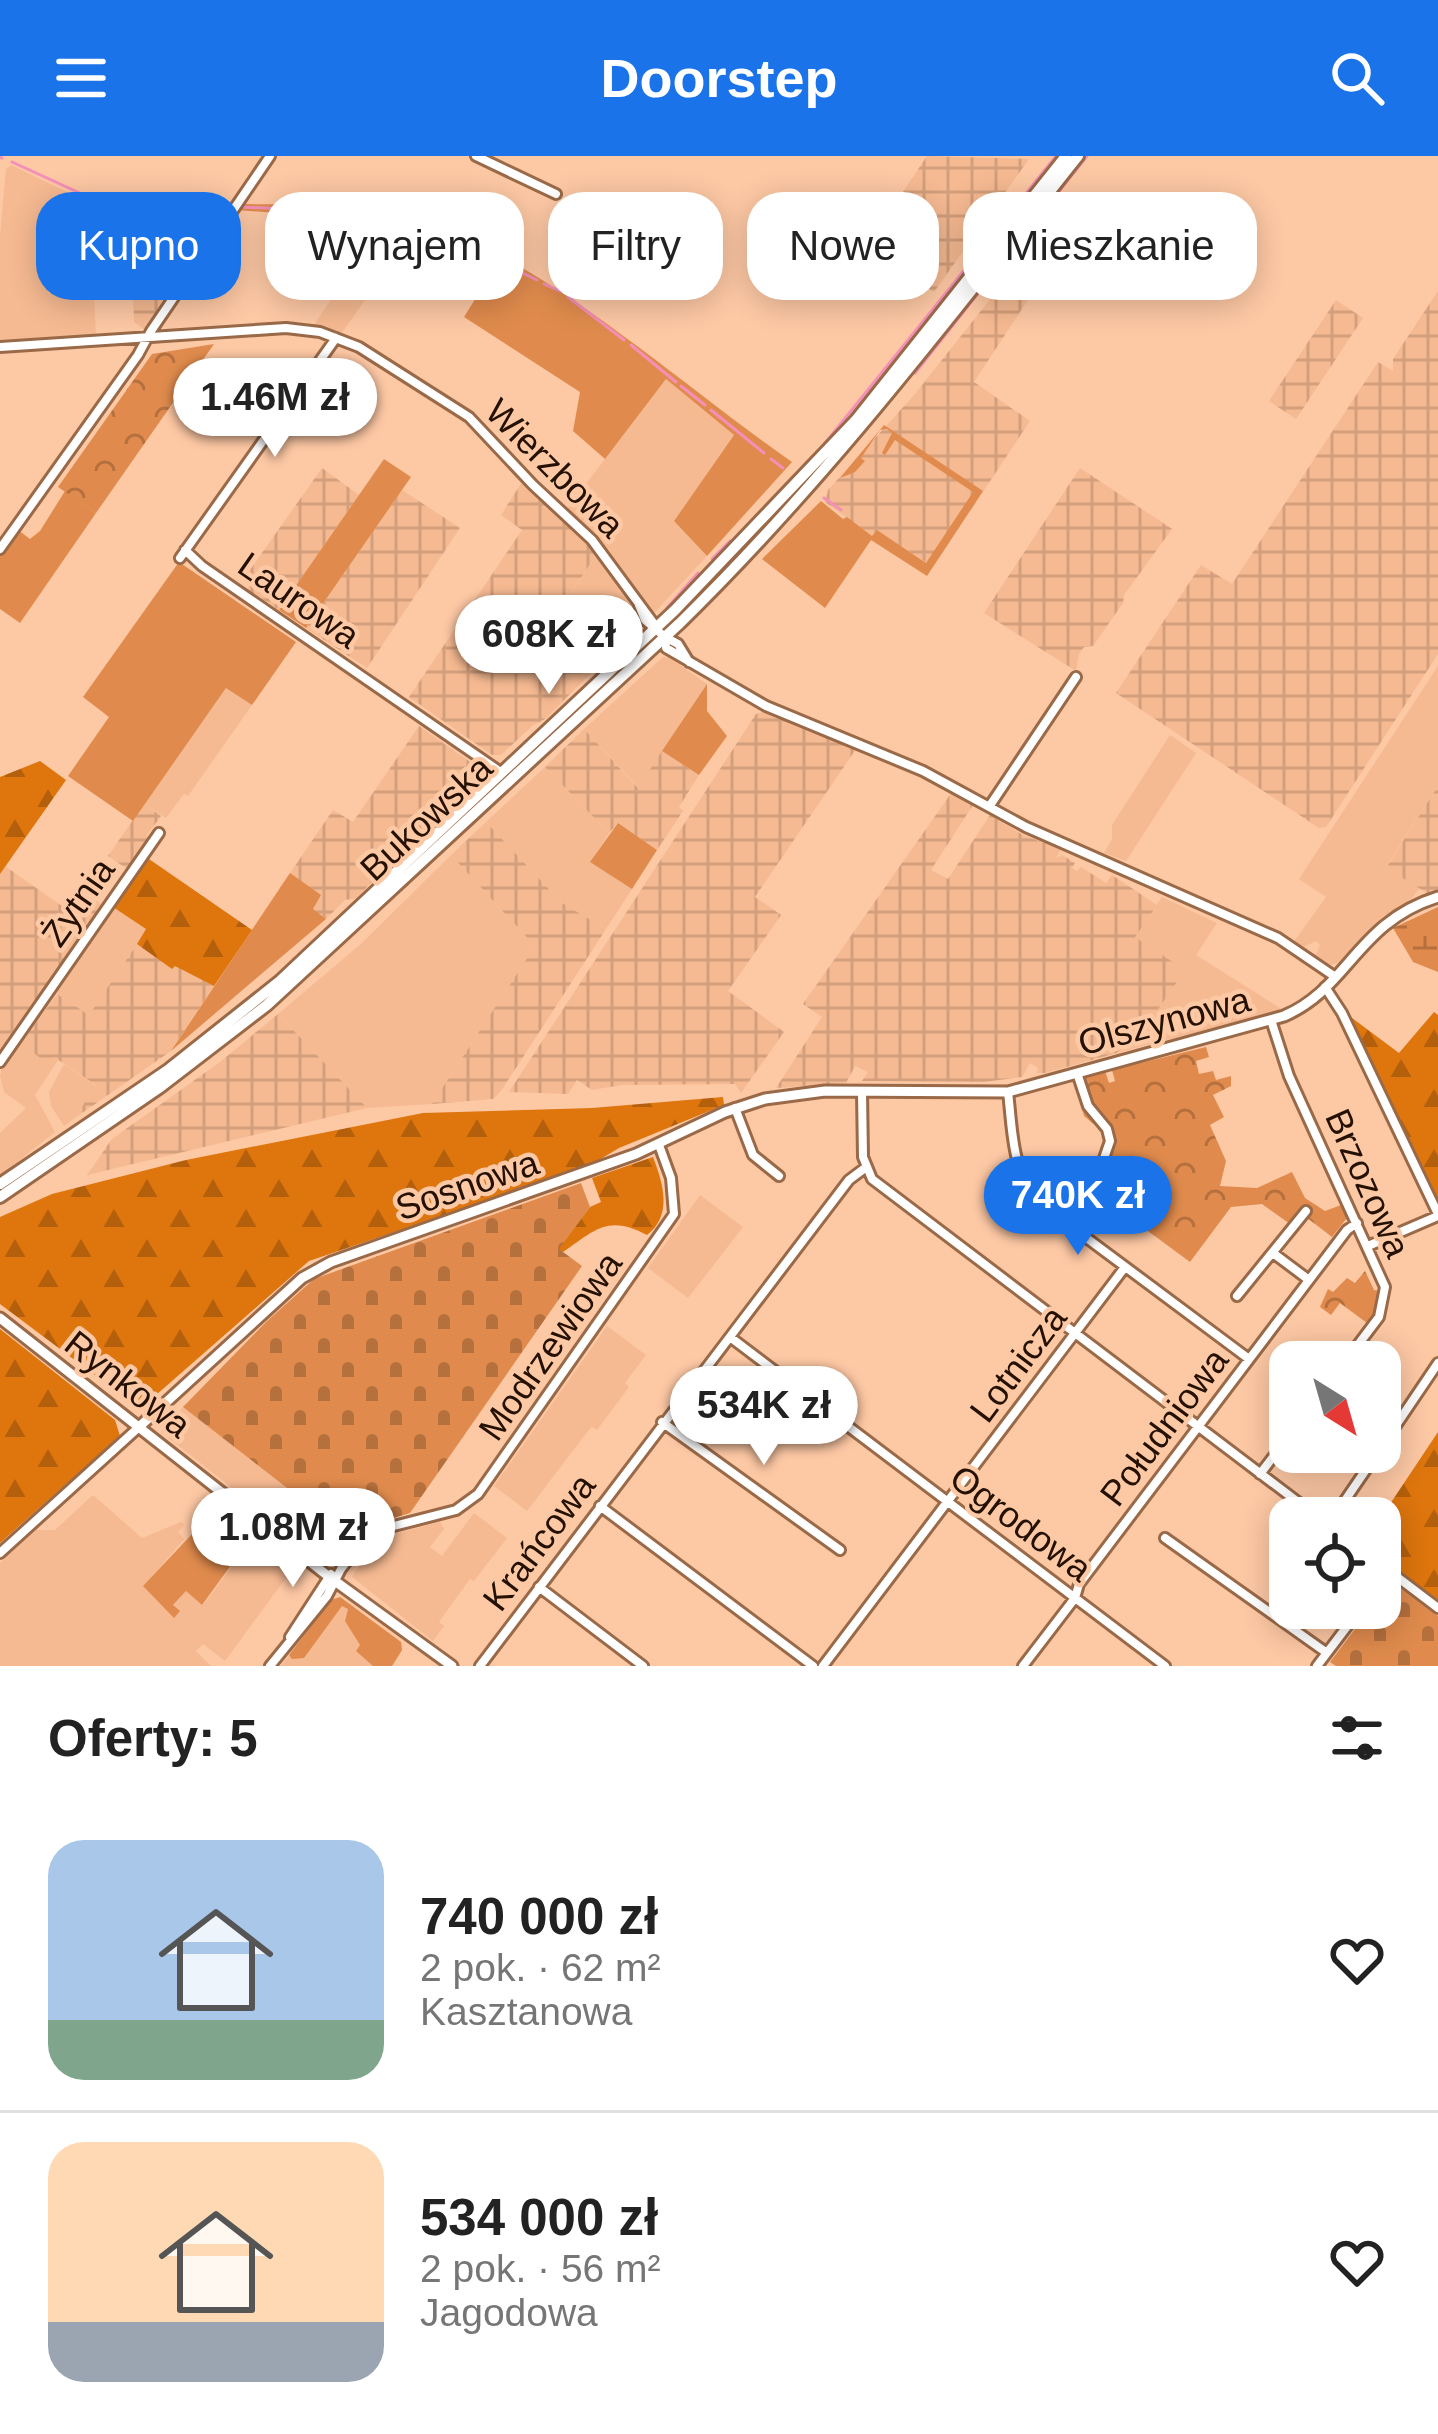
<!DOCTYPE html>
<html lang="pl">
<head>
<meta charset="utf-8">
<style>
  :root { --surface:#fff; --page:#f2f2f2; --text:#222; --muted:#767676; --line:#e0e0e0; --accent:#1a73e8 }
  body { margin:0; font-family:Arial,sans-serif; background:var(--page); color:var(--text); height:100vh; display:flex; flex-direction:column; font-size:45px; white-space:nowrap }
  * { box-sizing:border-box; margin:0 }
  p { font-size:39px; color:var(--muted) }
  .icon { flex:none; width:66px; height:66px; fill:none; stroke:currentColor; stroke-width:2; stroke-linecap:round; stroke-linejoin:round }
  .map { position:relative; height:1510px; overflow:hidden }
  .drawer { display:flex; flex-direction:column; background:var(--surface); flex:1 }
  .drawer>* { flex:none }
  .banner { position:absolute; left:36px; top:36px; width:1368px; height:108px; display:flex; gap:24px }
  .needle { width:78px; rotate:143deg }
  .tools { position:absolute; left:1269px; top:1185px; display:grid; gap:24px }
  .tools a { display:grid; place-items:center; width:132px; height:132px; border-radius:24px; background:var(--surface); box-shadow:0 6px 30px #0003; font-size:60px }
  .price { position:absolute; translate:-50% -102px; padding:0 27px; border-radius:42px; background:#fff; color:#222; font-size:39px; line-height:78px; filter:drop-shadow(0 3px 6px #0008) }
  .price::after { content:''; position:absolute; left:50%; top:72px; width:36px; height:27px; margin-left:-18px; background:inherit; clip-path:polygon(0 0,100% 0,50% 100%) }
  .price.active { background:var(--accent); color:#fff }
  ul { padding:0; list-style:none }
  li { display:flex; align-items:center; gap:36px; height:300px; padding:0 48px }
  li+li { border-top:3px solid var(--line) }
  li span { display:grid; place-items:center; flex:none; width:336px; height:240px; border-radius:36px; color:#555 }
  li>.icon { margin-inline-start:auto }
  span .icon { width:144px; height:144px; fill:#fffc; stroke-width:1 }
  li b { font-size:51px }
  h2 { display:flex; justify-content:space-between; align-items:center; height:144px; padding:0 48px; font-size:51px }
  .tag { padding:0 42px; border-radius:36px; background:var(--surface); box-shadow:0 6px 30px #0003; font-size:42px; line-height:108px }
  .tag.active { background:var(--accent); color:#fff }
  header { display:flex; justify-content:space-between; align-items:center; height:156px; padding:0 48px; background:var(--accent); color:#fff; font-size:54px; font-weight:700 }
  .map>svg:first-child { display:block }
  .built { fill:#f6ba92 }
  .industrial { fill:url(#industrial-grid) }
  .grass { fill:#e08b4d }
  .forest { fill:url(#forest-firs) }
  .wetland { fill:url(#wetland-marsh) }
  .cemetery { fill:url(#cemetery-stones) }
  .park { fill:url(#park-crowns) }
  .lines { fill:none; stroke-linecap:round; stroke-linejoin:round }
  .stream { stroke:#f48fb7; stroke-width:3 }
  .minor-casing { stroke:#996948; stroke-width:14 }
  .tertiary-casing { stroke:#996948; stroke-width:15 }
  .secondary-casing { stroke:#996948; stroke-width:16 }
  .minor { stroke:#fff; stroke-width:8 }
  .tertiary { stroke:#fff; stroke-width:9 }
  .secondary { stroke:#fff; stroke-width:10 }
  .labels { text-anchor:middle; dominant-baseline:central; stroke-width:9; stroke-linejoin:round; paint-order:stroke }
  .street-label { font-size:36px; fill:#241104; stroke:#fdc8a4 }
</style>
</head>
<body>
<header><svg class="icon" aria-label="menu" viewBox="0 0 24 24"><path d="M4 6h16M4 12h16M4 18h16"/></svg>Doorstep<svg class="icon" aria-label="search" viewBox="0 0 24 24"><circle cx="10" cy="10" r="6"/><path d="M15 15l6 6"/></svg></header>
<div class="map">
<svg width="1438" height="1510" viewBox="0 0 1438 1510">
  <defs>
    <pattern id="industrial-grid" width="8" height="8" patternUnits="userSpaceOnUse" patternTransform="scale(3)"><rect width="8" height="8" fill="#f6ba92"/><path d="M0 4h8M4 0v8" fill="none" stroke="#d39f7c"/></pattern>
    <pattern id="forest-firs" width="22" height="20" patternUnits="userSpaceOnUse" patternTransform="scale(3)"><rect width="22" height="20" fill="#de750d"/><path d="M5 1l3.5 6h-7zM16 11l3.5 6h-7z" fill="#b45f0b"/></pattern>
    <pattern id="wetland-marsh" width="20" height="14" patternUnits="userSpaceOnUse" patternTransform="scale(3)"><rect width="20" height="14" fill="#e08b4d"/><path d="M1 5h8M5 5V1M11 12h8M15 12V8" fill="none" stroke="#b5703e"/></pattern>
    <pattern id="cemetery-stones" width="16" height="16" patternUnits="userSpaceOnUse" patternTransform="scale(3)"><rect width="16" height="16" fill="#e08b4d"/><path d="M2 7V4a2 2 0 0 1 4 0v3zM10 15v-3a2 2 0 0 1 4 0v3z" fill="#b5703e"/></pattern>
    <pattern id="park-crowns" width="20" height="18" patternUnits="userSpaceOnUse" patternTransform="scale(3)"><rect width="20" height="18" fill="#e08b4d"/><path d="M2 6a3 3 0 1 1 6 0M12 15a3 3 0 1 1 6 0" fill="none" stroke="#b5703e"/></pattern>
  </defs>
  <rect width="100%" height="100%" fill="#fdc8a4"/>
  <path class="built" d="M 11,9 L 90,47 L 136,51 L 93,119 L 96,180 L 0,184 L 0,80 L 6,13 Z
    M 351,124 L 370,137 L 341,178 L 314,169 L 343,125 Z
    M 666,223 L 734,279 L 674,365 L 707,400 L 655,456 L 651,456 L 598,384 L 566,354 Z
    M 597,398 L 642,468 L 585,523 L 566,491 L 544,477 Z
    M 663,501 L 670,502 L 707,528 L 639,632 L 584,573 Z
    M 1438,510 L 1438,630 L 1386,711 L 1420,732 L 1412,742 L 1381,762 L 1340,806 L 1328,810 L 1315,801 L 1320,789 L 1316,785 L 1302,792 L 1293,787 L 1326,741 L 1299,723 Z
    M 227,531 L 252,549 L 188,640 L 184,638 L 166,662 L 144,648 Z
    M 1170,579 L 1196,597 L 1126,705 L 1104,697 L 1112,683 L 1112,669 Z
    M 545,611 L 609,677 L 591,706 L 632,733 L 606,773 L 563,748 L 486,666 Z
    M 451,699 L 535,790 L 432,948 L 367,952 L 278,858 L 361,788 Z
    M 1162,741 L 1217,767 L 1196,799 L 1283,854 L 1131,893 L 1184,814 L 1135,781 Z
    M 113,751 L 147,773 L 89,859 L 57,838 L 61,825 Z
    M 25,882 L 32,896 L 49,907 L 54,901 L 58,904 L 35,939 L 55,976 L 0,1020 L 0,977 L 26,952 L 4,936 L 0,920 L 3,907 Z
    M 64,908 L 96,930 L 75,962 L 64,970 L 51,950 L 49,936 Z
    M 700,1039 L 743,1071 L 688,1142 L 648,1112 Z
    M 607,1170 L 646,1199 L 625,1227 L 629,1231 L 597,1274 L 591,1271 L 527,1355 L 494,1330 Z
    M 185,1249 L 345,1377 L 325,1405 L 161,1276 Z
    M 93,1339 L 142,1382 L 181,1366 L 184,1369 L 178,1376 L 184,1383 L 144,1430 L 173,1449 L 186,1435 L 203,1449 L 255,1380 L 294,1411 L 225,1505 L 203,1488 L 196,1495 L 211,1510 L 0,1510 L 0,1407 L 36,1374 L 55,1374 Z
    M 474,1357 L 507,1382 L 474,1425 L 470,1423 L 464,1431 L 439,1466 L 444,1470 L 433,1485 L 352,1421 L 374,1387 L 384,1385 L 383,1381 L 440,1366 L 444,1373 L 430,1391 L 442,1400 Z
    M 340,1441 L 401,1486 L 402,1494 L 392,1510 L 281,1510 L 331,1444 Z"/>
  <path class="industrial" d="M 927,0 L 1029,3 L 934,136 L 864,94 Z
    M 126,68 L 188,110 L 168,145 L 145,174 L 134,166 L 133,119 L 93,119 Z
    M 1010,118 L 1041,124 L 974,226 L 1030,265 L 933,411 L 877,375 L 872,380 L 825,346 L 828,334 L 915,238 Z
    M 1438,135 L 1438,498 L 1326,671 L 1319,672 L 1116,537 L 1201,409 L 1232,428 L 1378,206 L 1393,215 L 1393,203 Z
    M 1336,144 L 1363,162 L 1296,263 L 1269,245 Z
    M 322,312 L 359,339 L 279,454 L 247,433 L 252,426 L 245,421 Z
    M 1080,312 L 1172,373 L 1124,439 L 1123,447 L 1093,490 L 1084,491 L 1079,498 L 1076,515 L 984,457 Z
    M 522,326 L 597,398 L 544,476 L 566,491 L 585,523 L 545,563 L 532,570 L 501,599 L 492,599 L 409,541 L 522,374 L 501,359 Z
    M 402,334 L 460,372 L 367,512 L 306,472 Z
    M 765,555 L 856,593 L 755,741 L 781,759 L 728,835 L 784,876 L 741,937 L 735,928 L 622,929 L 592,934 L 577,924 L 568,938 L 509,936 L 756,558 Z
    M 419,570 L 483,615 L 356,742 L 345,744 L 326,763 L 280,732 L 333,654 L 353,666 Z
    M 584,573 L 638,632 L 662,595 L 699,619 L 679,651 L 683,655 L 657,694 L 618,667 L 609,677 L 545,611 Z
    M 1438,630 L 1438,735 L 1427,737 L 1386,712 Z
    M 952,636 L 973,649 L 931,714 L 948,723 L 990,659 L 1023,679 L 1061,693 L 1056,702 L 1062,699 L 1075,707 L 1072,712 L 1077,715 L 1081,711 L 1106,727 L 1112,719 L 1157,749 L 1135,781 L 1185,814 L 1131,893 L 1045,917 L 1036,917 L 1038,912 L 1030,907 L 1022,921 L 984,926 L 862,925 L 868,916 L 855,910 L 846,927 L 776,932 L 822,861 L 803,848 Z
    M 144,648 L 161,660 L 147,679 L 150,687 L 130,715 L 108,700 Z
    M 486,666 L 562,747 L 606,773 L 501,935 L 493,943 L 432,948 L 535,790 L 451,699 Z
    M 5,710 L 69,755 L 83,735 L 105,751 L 0,901 L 0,718 Z
    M 137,788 L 214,830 L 171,895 L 75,962 L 96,929 L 54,901 L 49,908 L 32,896 L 25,882 L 57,838 L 89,859 Z
    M 278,858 L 367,952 L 87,1019 L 112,983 L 220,906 Z"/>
  <path class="grass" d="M 241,48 C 295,49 354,46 407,57 C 437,64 464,80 491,94 C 600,153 691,235 792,306 L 707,400 L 674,365 L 734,279 L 666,223 L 605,303 L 573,275 L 580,236 L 464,161 L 495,111 L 401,66 L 236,54 Z
    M 884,269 L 983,335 L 927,420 L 871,384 L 825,452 L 762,403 L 821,345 L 843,363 L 847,361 L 872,380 L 877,374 L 926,407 L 973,336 L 895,284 L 885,299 L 882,297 L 892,277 L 887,273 L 880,274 L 861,302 L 865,305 L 855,316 L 840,322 Z
    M 384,303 L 411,321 L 306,472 L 279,454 Z
    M 65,335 L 96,357 L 20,467 L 0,453 L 0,400 L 18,374 L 30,383 L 40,375 Z
    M 179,406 L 296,486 L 252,549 L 226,532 L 133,665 L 68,620 L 109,561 L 83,541 Z
    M 707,528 L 707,555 L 727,580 L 699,619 L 662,595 Z
    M 618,667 L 657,694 L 632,733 L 590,706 Z
    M 290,717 L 321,739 L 313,753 L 326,763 L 171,895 Z
    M 193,1377 L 234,1405 L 202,1449 L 186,1435 L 173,1449 L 180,1455 L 174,1462 L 143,1430 Z
    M 340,1441 L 401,1486 L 402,1494 L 392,1510 L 373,1510 L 356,1495 L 360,1489 L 345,1465 L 348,1453 L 342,1450 L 304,1502 L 292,1503 L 289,1499 L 331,1444 Z"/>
  <path class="forest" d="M 40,605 L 66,624 L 0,718 L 0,621 Z
    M 146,701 L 252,774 L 214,830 L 175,810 L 172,813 L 137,788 L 146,773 L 113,751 Z
    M 1344,856 L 1399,897 L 1434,856 L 1438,859 L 1438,1048 Z
    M 723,941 L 724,949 L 619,992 L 589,1010 L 309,1105 L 140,1253 L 0,1148 L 0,1061 L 52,1038 L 186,1004 L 423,957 L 592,952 Z
    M 653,1001 C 663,1027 673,1059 647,1079 C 608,1058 595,1074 563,1096 L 558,1093 L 590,1051 L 601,1046 L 592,1022 Z
    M 0,1173 L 115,1264 L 120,1280 L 0,1387 Z
    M 1438,1276 L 1438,1444 L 1380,1400 L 1380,1363 Z"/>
  <path class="wetland" d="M 1438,751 L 1438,816 L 1413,806 L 1393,772 Z"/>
  <path class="cemetery" d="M 581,1027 L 590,1051 L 559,1093 L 582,1110 L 410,1357 L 345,1377 L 183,1251 L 266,1166 L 314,1123 Z
    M 1391,1425 L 1438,1460 L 1438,1510 L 1336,1510 L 1330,1506 L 1371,1452 L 1380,1452 L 1380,1440 Z"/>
  <path class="park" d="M 214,188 L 96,357 L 58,331 L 152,198 Z
    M 1206,891 L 1209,901 L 1196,905 L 1199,918 L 1213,915 L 1216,924 L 1231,920 L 1231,930 L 1213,939 L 1224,961 L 1210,969 L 1226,1005 L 1220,1030 L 1257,1032 L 1292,1016 L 1305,1042 L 1325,1055 L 1341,1049 L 1347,1062 L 1332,1081 L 1306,1061 L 1297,1073 L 1262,1048 L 1231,1051 L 1190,1106 L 1095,1036 L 1112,984 L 1084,960 L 1074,924 L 1105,915 L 1109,927 L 1115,925 L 1112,914 Z
    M 1365,1115 L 1374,1134 L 1381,1135 L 1375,1156 L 1367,1167 L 1340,1147 L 1331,1159 L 1320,1151 L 1328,1133 L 1333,1136 L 1347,1122 L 1355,1127 Z"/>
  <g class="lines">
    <path class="stream" d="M 0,1 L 2,2
      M 12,6 L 95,44
      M 103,44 L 222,50
      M 239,51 L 343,55
      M 352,55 L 403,60
      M 410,63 L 474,94
      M 483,98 L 537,124
      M 544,128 L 560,135
      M 568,141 L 624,184
      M 631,189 L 676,226
      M 915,217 L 1087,0
      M 681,230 L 705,249
      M 711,254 L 764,297
      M 814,301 L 1056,0
      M 771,303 L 783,312
      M 824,342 L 841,354
      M 712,403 L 730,385
      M 667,452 L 698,417"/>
    <g class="minor-casing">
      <path id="minor" d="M 476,0 L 556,38
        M 0,191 L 286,172 L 320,176 L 359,191 L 469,261 L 533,329 L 592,384 L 654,468
        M 0,393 L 138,199 L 151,175 L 270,0
        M 185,394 L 202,410 L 502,617
        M 180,402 L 336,182
        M 639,449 L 645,464 L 665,481 L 666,492 L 766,550 L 923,615 L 1026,671 L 1278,782 L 1334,820
        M 665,481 L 678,488 L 689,506
        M 989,651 L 1076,521
        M 1325,831 L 1342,857 L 1438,1058
        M 1271,864 L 1289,920 L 1385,1131 L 1379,1161 L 1345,1206
        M 0,906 L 159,677
        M 862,936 L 863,1001 L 872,1023 L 1319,1362
        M 1008,936 C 1013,978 1011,1015 1041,1048 L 1249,1203
        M 735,952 L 753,999 L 779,1020
        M 1067,1067 L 1094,1031 L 1110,985 L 1107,973 L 1088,950 L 1077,917
        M 1368,1090 L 1438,1060
        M 1273,1097 L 1309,1124
        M 1237,1140 L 1306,1055
        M 730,1181 L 1165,1510
        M 662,1266 L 840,1394
        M 1380,1293 L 1438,1207
        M 1260,1318 L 1290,1279
        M 600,1350 L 813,1510
        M 1333,1362 L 1378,1296
        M 1165,1382 L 1327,1497
        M 0,1397 L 139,1271
        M 1380,1408 L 1438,1452
        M 539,1431 L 643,1510
        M 290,1481 L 331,1418
        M 270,1510 L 327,1440 L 341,1413 L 363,1384 L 386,1372 L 456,1354 L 478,1338 L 674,1058 L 671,1022 L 659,989
        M 480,1510 L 849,1024 L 865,1012
        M 823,1510 L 1125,1111
        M 1023,1510 L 1075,1442 L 1079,1428 L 1347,1074 L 1357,1067
        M 1317,1510 L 1361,1452"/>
    </g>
    <g class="tertiary-casing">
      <path id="tertiary" d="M 0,1162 L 328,1420 L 452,1510
        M 139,1271 L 302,1122 L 331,1106 L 636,998 L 725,956 L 765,943 L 825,935 L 1008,936 L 1284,860 C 1348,833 1357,766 1438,741"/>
    </g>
    <g class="secondary-casing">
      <path id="secondary" d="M 0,1028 L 168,914 L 280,825 L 675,454 L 856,264 L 1066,0
        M 0,1041 L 159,932 L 267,849 L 680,467 C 827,323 950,161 1078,0"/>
    </g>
    <use href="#minor" class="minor"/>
    <use href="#tertiary" class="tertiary"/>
    <use href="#secondary" class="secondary"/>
  </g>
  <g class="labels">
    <g class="street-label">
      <text transform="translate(555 312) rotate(45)">Wierzbowa</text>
      <text transform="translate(299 444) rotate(35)">Laurowa</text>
      <text transform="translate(426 662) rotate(-43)">Bukowska</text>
      <text transform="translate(78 746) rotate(-55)">Żytnia</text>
      <text transform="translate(1164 865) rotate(-15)">Olszynowa</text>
      <text transform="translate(1368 1027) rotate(66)">Brzozowa</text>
      <text transform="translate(467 1029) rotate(-19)">Sosnowa</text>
      <text transform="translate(550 1190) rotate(-55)">Modrzewiowa</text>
      <text transform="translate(1018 1208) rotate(-53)">Lotnicza</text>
      <text transform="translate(128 1228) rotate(38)">Rynkowa</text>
      <text transform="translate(1164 1271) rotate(-53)">Południowa</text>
      <text transform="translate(1021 1367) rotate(37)">Ogrodowa</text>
      <text transform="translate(539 1386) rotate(-53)">Krańcowa</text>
    </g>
  </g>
</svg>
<div class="tools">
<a><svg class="needle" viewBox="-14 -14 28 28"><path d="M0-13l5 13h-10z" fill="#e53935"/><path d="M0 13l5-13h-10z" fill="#767676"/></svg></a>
<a><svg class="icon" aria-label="locate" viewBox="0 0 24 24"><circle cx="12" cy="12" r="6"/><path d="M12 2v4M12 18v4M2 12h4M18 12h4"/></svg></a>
</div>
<b class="price" style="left:275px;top:304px">1.46M zł</b>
<b class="price" style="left:549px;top:541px">608K zł</b>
<b class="price active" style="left:1078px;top:1102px">740K zł</b>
<b class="price" style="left:764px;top:1312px">534K zł</b>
<b class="price" style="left:293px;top:1434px">1.08M zł</b>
<div class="banner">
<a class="tag active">Kupno</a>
<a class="tag">Wynajem</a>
<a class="tag">Filtry</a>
<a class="tag">Nowe</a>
<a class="tag">Mieszkanie</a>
</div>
</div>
<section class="drawer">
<h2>Oferty: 5<svg class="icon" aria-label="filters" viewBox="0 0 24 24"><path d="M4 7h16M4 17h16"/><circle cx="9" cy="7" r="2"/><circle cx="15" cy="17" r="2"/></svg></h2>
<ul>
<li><span style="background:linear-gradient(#a9c7e8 75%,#7fa58c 0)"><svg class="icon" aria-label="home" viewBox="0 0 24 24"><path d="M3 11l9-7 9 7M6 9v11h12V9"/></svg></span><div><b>740 000 zł</b><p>2 pok. · 62 m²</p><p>Kasztanowa</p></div><svg class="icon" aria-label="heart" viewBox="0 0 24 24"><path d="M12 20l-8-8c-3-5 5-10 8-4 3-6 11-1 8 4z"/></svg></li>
<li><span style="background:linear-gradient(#ffd9b3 75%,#9aa5b1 0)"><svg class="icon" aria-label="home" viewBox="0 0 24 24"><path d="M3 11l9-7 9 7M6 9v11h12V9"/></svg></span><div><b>534 000 zł</b><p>2 pok. · 56 m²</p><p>Jagodowa</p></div><svg class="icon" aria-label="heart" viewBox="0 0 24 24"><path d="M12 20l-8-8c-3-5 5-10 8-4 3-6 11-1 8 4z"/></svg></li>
</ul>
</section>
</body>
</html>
